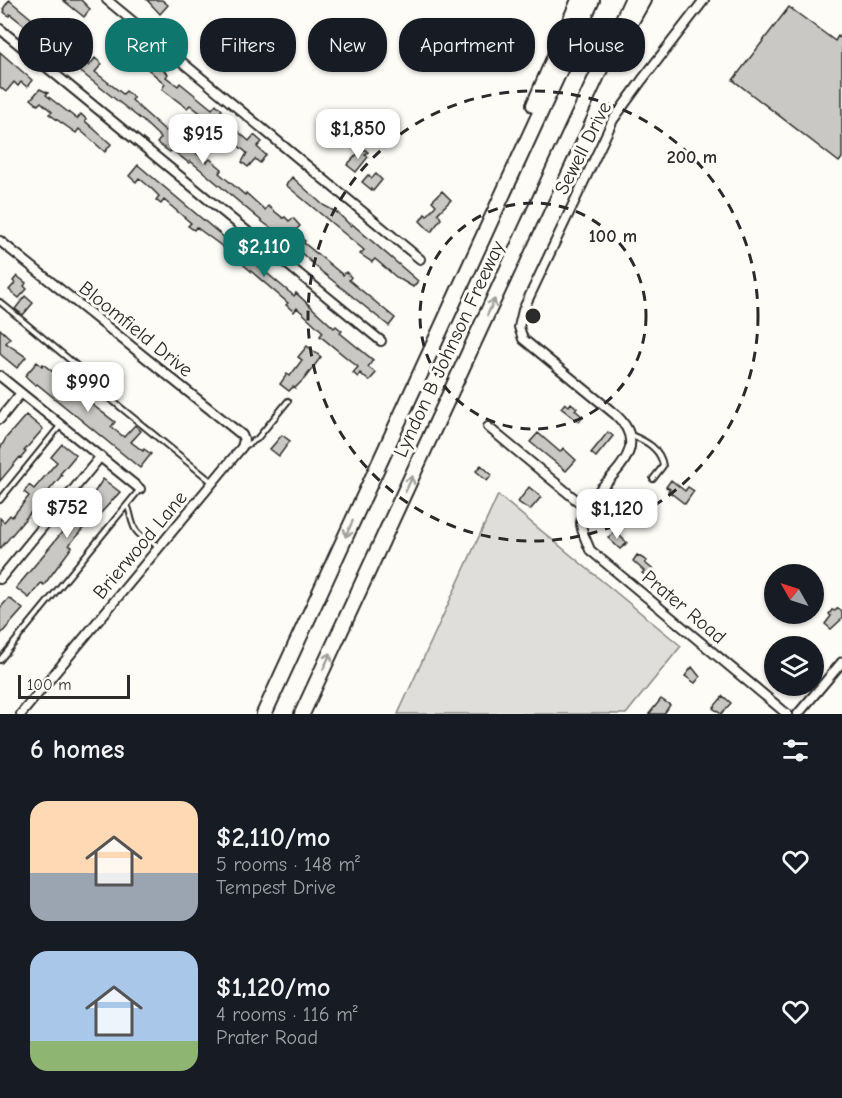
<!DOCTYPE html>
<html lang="en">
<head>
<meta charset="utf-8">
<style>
  :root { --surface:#171b24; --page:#242831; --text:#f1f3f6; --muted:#9ea1a6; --accent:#0f766e }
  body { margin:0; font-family:"Comic Neue",sans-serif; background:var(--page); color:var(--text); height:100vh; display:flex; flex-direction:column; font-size:22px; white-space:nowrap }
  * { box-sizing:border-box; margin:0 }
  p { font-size:20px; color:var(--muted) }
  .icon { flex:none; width:33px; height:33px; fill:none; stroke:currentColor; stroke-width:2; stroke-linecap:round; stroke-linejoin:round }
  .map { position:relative; height:714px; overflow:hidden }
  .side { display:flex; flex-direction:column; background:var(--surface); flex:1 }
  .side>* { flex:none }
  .banner { position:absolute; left:18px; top:18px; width:807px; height:54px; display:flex; gap:12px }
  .needle { width:39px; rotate:309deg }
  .fabs { position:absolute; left:764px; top:564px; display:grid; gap:12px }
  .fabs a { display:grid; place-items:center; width:60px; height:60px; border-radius:50%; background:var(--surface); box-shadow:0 2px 4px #0004; font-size:30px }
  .scale { position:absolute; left:18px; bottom:15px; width:112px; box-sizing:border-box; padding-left:6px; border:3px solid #2b2b2b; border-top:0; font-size:16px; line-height:21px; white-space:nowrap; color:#2b2b2b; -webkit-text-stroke:4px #fdfcf7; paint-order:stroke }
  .price { position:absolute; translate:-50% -51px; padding:0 14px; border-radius:12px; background:#fff; color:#222; font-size:20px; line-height:39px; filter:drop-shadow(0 2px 3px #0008) }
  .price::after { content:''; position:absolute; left:50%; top:36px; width:18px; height:14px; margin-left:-9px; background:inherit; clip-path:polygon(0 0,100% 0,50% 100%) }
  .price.active { background:var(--accent); color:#fff }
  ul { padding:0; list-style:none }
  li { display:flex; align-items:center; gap:18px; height:150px; padding:0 30px }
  li span { display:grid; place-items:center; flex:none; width:168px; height:120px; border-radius:18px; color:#555 }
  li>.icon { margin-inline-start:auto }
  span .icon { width:72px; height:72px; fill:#fffc; stroke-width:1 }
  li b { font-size:26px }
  h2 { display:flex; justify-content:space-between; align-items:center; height:72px; padding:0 30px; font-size:26px }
  .pill { padding:0 21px; border-radius:24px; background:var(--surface); box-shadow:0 2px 4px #0004; font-size:21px; line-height:54px }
  .pill.active { background:var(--accent); color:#fff }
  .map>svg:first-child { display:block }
  .green { fill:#dfdeda; stroke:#858482; stroke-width:1.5 }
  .building { fill:#c9c8c4; stroke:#2b2b2b; stroke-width:1.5 }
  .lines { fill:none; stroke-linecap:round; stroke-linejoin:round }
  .lane-casing { stroke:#2b2b2b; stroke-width:8 }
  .street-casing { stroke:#2b2b2b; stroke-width:12 }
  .highway-casing { stroke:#2b2b2b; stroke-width:18 }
  .lane { stroke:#fdfcf7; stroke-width:4 }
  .street { stroke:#fdfcf7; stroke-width:8 }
  .highway { stroke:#fdfcf7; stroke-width:14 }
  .oneway { stroke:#9e9e9b }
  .ring { fill:none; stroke:#2b2b2b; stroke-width:3; stroke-dasharray:10 8 }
  .labels { text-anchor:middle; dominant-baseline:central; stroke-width:6; stroke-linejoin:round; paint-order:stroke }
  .street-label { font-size:20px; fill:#2b2b2b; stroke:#fdfcf7 }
  .centre { fill:#2b2b2b; stroke:#fdfcf7; stroke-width:3 }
  .ring-label { font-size:18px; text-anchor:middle; font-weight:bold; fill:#2b2b2b; stroke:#fdfcf7; stroke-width:6; stroke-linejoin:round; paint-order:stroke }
</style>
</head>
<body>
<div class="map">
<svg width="842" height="714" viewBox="0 0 842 714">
  <rect width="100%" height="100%" fill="#fdfcf7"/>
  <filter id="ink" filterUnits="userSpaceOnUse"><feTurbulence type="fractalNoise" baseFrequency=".0167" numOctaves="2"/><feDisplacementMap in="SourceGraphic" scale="12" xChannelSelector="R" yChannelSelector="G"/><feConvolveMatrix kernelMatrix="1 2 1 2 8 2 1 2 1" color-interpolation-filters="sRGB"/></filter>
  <g filter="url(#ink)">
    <path class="green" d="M 498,495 L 681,646 L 626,714 L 398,714 Z"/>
    <path class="building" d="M 9,0 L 89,66 L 95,58 L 102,64 L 95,72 L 123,94 L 126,91 L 134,98 L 132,100 L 140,108 L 166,131 L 168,129 L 183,141 L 189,133 L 196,139 L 189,147 L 207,162 L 210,159 L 222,169 L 219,173 L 245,195 L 246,193 L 265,210 L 268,206 L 283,218 L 285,217 L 289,221 L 293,218 L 300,226 L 294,232 L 305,241 L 304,243 L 343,275 L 346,272 L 351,277 L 349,280 L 395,318 L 389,326 L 322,272 L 285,238 L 264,223 L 194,164 L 190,161 L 189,163 L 172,150 L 170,152 L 157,143 L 161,138 L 143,121 L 58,54 L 32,31 L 30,33 L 24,28 L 25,26 L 10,14 L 9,16 L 4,12 L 5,10 L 3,9 Z
      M 63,0 L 81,0 L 90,9 L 84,17 Z
      M 147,0 L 162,0 L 168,5 L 160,14 Z
      M 789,7 L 835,41 L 838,36 L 842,39 L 842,158 L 839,162 L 733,80 Z
      M 217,38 L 225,45 L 216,57 L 207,51 Z
      M 136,49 L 168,74 L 166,77 L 178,86 L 180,83 L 212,109 L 216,104 L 222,110 L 219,114 L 220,116 L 249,141 L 254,135 L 262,142 L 257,147 L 266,155 L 260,163 L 255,159 L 248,167 L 242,162 L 247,153 L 220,131 L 219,133 L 210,125 L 212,122 L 190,105 L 187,108 L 162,89 L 165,84 L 143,65 L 142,67 L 136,62 L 135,64 L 128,58 Z
      M 0,52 L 32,80 L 27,87 L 21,82 L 18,86 L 14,82 L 6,92 L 0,87 Z
      M 40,89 L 48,93 L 46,95 L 77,119 L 81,114 L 86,119 L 85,121 L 111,144 L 105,152 L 79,129 L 76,133 L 49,114 L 52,112 L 41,102 L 38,105 L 31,99 Z
      M 363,148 L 368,152 L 365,155 L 368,157 L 356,172 L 347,165 Z
      M 138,165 L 294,296 L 296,293 L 334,328 L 336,326 L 342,331 L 340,333 L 373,360 L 368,367 L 376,373 L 369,381 L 360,373 L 358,377 L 353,373 L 358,367 L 320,336 L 323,332 L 297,308 L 294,312 L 286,305 L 288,303 L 223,247 L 196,227 L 194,230 L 188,226 L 191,223 L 164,200 L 161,204 L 156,200 L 159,196 L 152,189 L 139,178 L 136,182 L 129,176 Z
      M 376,174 L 382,180 L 373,191 L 362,182 L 368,175 L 372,178 Z
      M 292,177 L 323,205 L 338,213 L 351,226 L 352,224 L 418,281 L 413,287 L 396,277 L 375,259 L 372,262 L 360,254 L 364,250 L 286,185 Z
      M 442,191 L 451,200 L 438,213 L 441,219 L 431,232 L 420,221 L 425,214 L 427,216 L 436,205 L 432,201 Z
      M 17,276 L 26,283 L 24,286 L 27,289 L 19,298 L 9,290 L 15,283 L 13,281 Z
      M 25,296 L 33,303 L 23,315 L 15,309 Z
      M 0,329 L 10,338 L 6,343 L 26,357 L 17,368 L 0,354 Z
      M 307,346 L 321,357 L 305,378 L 295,388 L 293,387 L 289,391 L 280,384 L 287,374 L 290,376 L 302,360 L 298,357 Z
      M 37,362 L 42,366 L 43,364 L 77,392 L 79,389 L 84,394 L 82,397 L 115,422 L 111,427 L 124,437 L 135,425 L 141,431 L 131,442 L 143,451 L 144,449 L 151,454 L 140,468 L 37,384 L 36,385 L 33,383 L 25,376 Z
      M 565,403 L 569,406 L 571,403 L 577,408 L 575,410 L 583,417 L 579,422 L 561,408 Z
      M 26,415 L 43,429 L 24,451 L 26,452 L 21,458 L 20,457 L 0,481 L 0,449 L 6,438 Z
      M 608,432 L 613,436 L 596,457 L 591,453 Z
      M 538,433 L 560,452 L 563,448 L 576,460 L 566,471 L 530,442 Z
      M 282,435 L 290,441 L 279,456 L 270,449 Z
      M 62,444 L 76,455 L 60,474 L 62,475 L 0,549 L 0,518 L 4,522 L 10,515 L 12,517 L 29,496 L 24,492 L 29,485 L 34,489 L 57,462 L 51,457 Z
      M 481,465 L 492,475 L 487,481 L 476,471 Z
      M 103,479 L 120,492 L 99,515 L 97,514 L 91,519 L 69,545 L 72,547 L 52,574 L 44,585 L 41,583 L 29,598 L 16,588 L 92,496 Z
      M 671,480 L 685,491 L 688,487 L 694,491 L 685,504 L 668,491 L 670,489 L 666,487 Z
      M 529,487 L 541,497 L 530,510 L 518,502 Z
      M 638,499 L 648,507 L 634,525 L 621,515 L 632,500 L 636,502 Z
      M 615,531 L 627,543 L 620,549 L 608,538 Z
      M 637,555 L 647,561 L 645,563 L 656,572 L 649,579 L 642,573 L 644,571 L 633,561 Z
      M 9,598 L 23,609 L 0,635 L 0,608 Z
      M 838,608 L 842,612 L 842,619 L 831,629 L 825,624 L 831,616 L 829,614 L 832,610 L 835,611 Z
      M 692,667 L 700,677 L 695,683 L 685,676 Z
      M 723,696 L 731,703 L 721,714 L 713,708 Z
      M 661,699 L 670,705 L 664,714 L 649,714 Z"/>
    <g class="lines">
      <g class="lane-casing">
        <path id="lane" d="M 0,302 L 88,375 L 103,393 L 212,482
          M 631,435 C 646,441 661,449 663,466 L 653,479
          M 243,447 L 257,439 L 288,401
          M 0,500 L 60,426
          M 127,505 C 131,512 130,517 133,524 C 136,536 149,541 159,546
          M 0,660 L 140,489"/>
      </g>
      <g class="street-casing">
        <path id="street" d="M 107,0 L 420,259
          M 704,0 L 642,80 L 613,120 L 523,310 L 519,327 L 523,339 L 616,415 C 662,458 583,486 581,523 C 581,531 587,542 590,550 L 787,714
          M 0,29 L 381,341
          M 0,241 L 242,435 L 244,440 L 242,447 L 21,714
          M 0,376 L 140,489
          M 0,419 L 21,393
          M 488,427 L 586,508
          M 0,579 L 101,456
          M 798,714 L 842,662"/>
      </g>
      <g class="highway-casing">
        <path id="highway" d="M 630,23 L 643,0
          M 534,105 L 579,0
          M 264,714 L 592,0
          M 302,714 L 632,0"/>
      </g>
      <use href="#lane" class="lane"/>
      <use href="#street" class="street"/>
      <use href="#highway" class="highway"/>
    </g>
    <defs><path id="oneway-shaft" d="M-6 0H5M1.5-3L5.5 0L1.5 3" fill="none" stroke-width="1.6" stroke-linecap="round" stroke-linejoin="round" transform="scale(1.5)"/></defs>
    <g class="oneway">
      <use href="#oneway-shaft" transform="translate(491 307) rotate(-65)"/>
      <use href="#oneway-shaft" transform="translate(409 484) rotate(-65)"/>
      <use href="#oneway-shaft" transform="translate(349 529) rotate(115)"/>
      <use href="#oneway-shaft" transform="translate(327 661) rotate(-65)"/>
    </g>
  </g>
  <g class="ring">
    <circle cx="533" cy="316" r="113"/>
    <circle cx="533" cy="316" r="225"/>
  </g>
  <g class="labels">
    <g class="street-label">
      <text transform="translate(583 148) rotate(-63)">Sewell Drive</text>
      <text transform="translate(136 329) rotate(39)">Bloomfield Drive</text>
      <text transform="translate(449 349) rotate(-65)">Lyndon B Johnson Freeway</text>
      <text transform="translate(140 545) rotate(-50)">Brierwood Lane</text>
      <text transform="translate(684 607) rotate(40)">Prater Road</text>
    </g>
  </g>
  <circle cx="533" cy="316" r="9" class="centre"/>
  <g class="ring-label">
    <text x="692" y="163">200 m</text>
    <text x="613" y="242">100 m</text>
  </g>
</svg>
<div class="fabs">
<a><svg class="needle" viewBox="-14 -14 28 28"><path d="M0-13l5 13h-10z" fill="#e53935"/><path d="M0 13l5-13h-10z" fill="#9ea1a6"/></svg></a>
<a><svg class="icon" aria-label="layers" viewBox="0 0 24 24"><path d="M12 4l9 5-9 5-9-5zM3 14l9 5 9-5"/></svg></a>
</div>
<div class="scale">100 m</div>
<b class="price" style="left:358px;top:160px">$1,850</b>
<b class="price" style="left:203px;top:165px">$915</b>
<b class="price active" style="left:264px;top:278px">$2,110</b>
<b class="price" style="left:88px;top:413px">$990</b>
<b class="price" style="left:67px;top:539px">$752</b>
<b class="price" style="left:617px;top:540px">$1,120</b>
<div class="banner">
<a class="pill">Buy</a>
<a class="pill active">Rent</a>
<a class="pill">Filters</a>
<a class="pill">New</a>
<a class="pill">Apartment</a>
<a class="pill">House</a>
</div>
</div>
<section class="side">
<h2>6 homes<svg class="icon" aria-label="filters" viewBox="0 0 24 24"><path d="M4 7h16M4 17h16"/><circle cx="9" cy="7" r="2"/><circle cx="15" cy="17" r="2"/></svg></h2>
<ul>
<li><span style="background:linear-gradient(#ffd9b3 60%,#9aa5b1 0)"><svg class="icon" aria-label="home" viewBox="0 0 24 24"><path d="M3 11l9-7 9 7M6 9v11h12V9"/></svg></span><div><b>$2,110/mo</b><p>5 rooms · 148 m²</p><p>Tempest Drive</p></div><svg class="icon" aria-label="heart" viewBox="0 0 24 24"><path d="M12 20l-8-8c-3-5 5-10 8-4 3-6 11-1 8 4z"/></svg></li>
<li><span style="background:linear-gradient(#a9c7e8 75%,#8fb573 0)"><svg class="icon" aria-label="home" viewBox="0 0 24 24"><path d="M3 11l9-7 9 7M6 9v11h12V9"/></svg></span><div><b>$1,120/mo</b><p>4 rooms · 116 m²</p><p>Prater Road</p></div><svg class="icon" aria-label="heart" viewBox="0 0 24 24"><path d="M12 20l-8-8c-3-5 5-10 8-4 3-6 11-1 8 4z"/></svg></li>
</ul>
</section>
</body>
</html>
